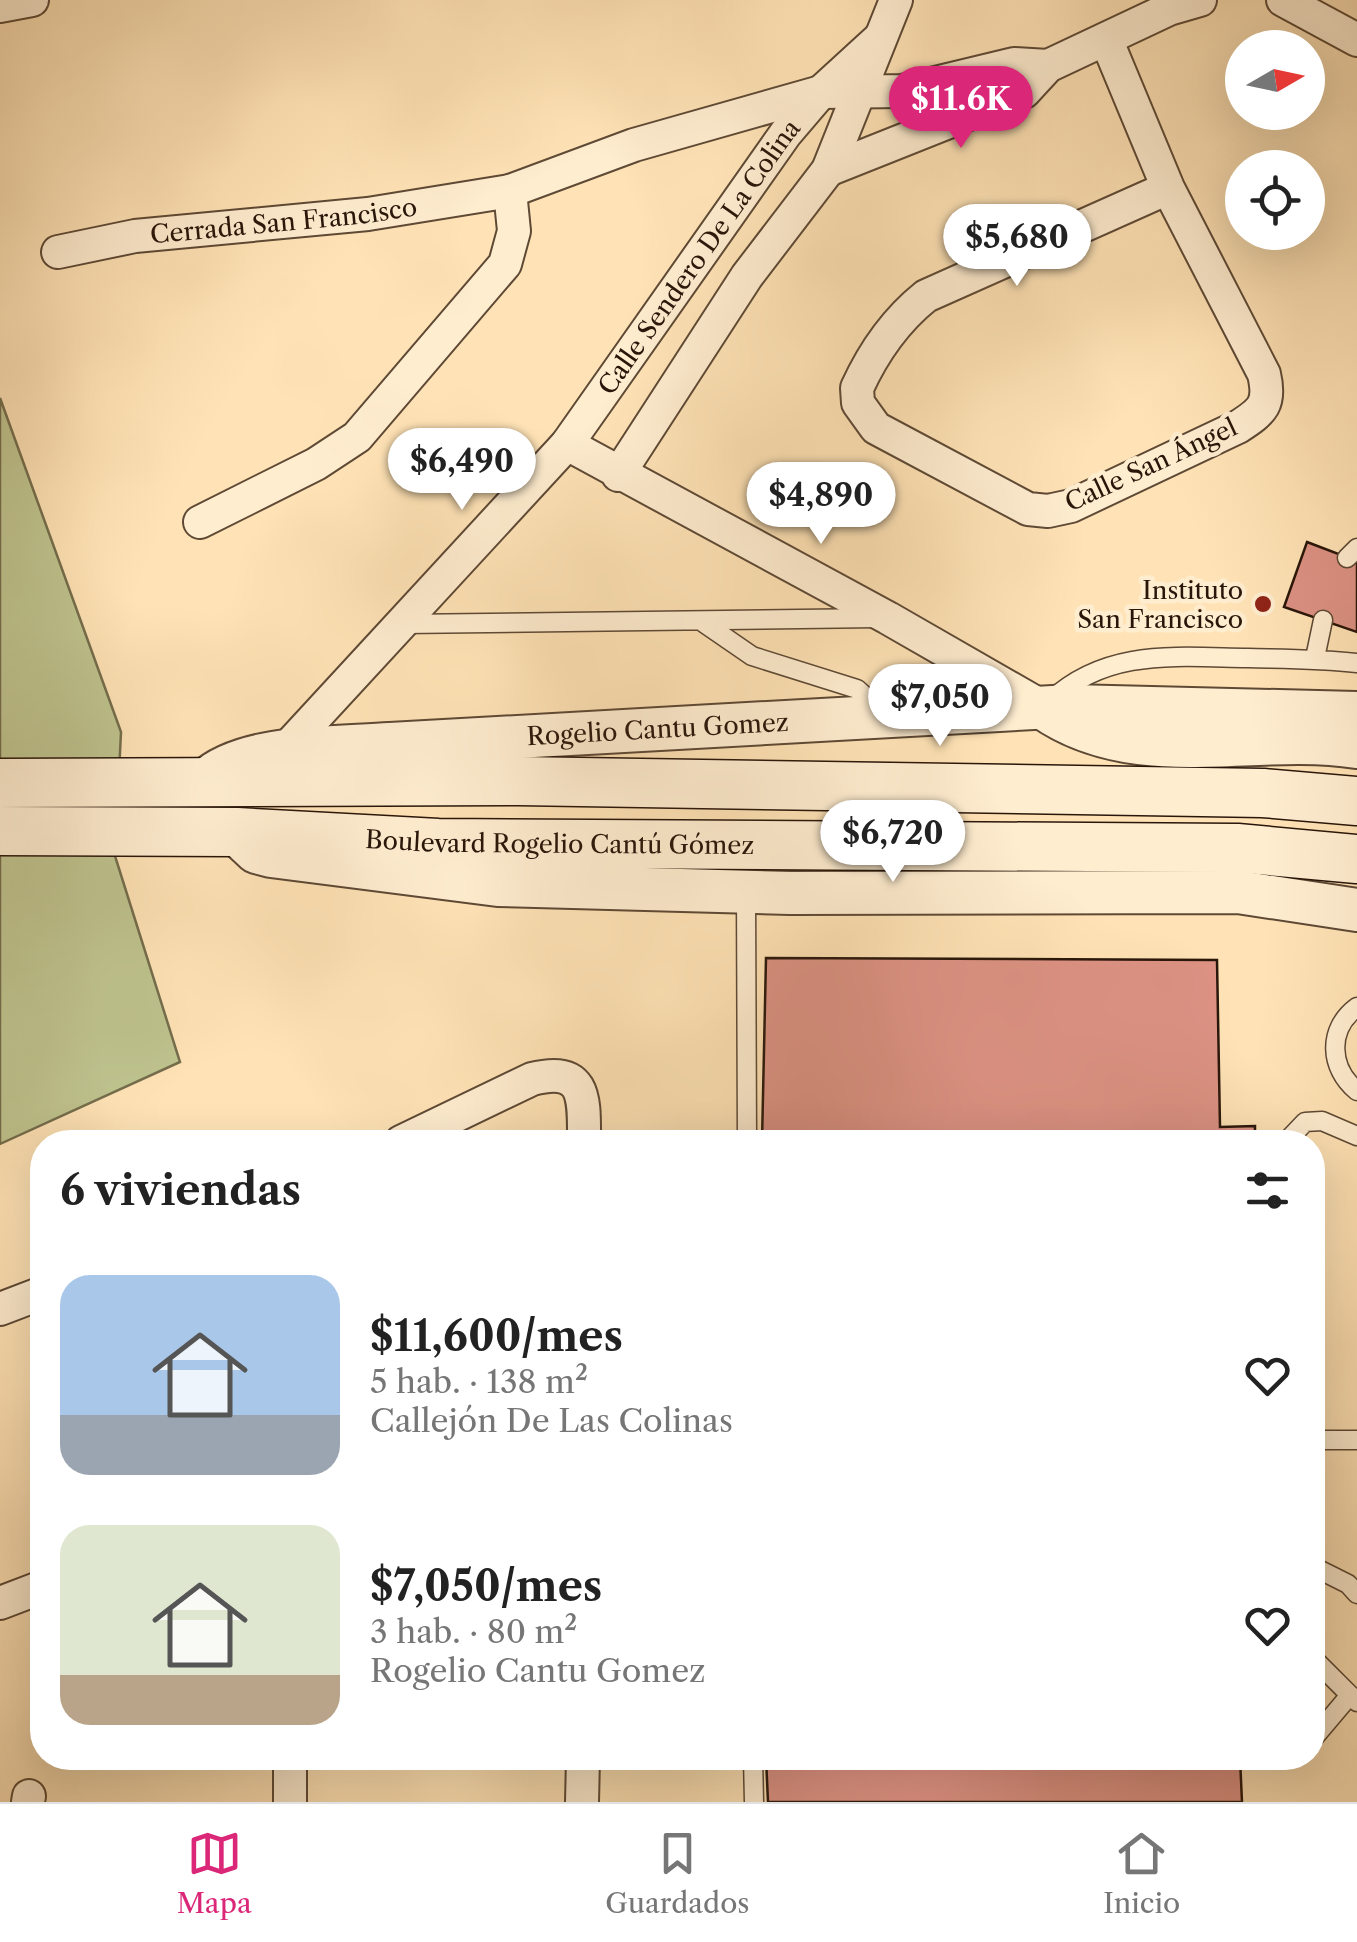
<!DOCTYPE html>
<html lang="es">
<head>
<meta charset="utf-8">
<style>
  :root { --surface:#fff; --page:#f2f2f2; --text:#222; --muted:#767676; --line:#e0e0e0; --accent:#db2777 }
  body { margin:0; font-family:"Libre Caslon Text",serif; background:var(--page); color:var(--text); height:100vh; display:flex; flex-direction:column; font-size:38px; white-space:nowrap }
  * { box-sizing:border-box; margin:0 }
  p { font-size:32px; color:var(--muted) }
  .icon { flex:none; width:55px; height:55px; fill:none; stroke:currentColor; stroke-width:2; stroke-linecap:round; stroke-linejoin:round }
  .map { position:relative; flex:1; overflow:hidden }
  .sheet { position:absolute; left:30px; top:1130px; width:1295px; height:640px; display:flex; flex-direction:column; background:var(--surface); border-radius:40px; box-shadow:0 10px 40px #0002 }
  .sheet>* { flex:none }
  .needle { width:65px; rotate:81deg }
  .buttons { position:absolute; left:1225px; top:30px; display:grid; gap:20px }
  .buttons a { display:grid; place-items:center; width:100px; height:100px; border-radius:50%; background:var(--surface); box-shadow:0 10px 40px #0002; font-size:50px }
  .price { position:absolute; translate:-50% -85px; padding:0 22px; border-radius:35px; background:#fff; color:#222; font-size:32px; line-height:65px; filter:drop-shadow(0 2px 5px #0008) }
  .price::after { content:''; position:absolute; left:50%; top:60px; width:30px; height:22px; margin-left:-15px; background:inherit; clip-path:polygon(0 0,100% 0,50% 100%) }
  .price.selected { background:var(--accent); color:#fff }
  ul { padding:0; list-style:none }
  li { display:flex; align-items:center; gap:30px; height:250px; padding:0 30px }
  li span { display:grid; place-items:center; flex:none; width:280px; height:200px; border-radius:30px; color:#555 }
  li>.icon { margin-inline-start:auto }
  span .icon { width:120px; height:120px; fill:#fffc; stroke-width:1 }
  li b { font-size:42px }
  h2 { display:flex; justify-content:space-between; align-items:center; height:120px; padding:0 30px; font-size:42px }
  .menu { display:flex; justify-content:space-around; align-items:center; height:140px; border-top:2px solid var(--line); background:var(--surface); font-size:28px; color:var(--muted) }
  .menu a { display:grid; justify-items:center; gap:5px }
  .menu .selected { color:var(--accent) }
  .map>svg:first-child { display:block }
  .green { fill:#bfc48f; stroke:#746d4c; stroke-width:2.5 }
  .building { fill:#dd9284; stroke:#29160a; stroke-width:2.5 }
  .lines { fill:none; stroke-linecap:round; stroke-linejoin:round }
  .service-casing { stroke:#5e4935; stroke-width:21 }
  .minor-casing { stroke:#5e4935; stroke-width:36 }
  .tertiary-casing { stroke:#5e4935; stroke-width:46 }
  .secondary-casing { stroke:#29160a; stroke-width:51 }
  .service { stroke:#ffedd0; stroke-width:18 }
  .minor { stroke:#ffedd0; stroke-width:32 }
  .tertiary { stroke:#ffedd0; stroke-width:42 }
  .secondary { stroke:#ffedd0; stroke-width:48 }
  .poi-dot { fill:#8f2418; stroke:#ffedd0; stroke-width:4 }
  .labels { text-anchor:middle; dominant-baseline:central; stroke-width:9; stroke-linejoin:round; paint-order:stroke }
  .street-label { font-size:25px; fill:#29160a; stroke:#ffedd0 }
  .poi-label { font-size:25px; fill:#29160a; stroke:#ffedd0; text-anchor:end }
</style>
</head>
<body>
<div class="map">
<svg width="1357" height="1802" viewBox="0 0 1357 1802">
  <rect width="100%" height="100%" fill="#ffe3b6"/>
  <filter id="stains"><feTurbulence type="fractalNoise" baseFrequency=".002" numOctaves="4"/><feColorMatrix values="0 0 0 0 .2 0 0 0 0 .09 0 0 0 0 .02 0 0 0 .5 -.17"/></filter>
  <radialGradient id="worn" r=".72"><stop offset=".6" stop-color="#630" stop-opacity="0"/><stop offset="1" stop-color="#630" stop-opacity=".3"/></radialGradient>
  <path class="green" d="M 0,398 L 121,732 L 115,856 L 180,1062 L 0,1144 Z"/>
  <path class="building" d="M 1307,542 L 1357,561 L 1357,632 L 1284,607 Z
    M 766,958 L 1217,960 L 1220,1127 L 1255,1126 L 1255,1142 L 762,1142 Z
    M 766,1758 L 1240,1758 L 1242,1802 L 768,1802 Z"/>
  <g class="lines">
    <g class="service-casing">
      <path id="service" d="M 1347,558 L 1357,548
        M 704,623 L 752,656 L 857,689 L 880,710
        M 403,624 L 877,618
        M 1315,658 L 1323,620
        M 1050,701 C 1107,648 1176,657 1248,658 C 1285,659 1320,659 1357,663
        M 746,893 L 747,1142
        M 1357,1007 C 1327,1029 1329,1068 1357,1091
        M 1286,1142 L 1305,1122 L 1322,1121 L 1357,1136
        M 1312,1440 L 1357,1440
        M 1312,1566 L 1348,1584 L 1357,1594
        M 1312,1657 L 1357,1702
        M 1312,1740 L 1350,1695
        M 753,1758 L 754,1802"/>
    </g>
    <g class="minor-casing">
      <g id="minor">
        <path d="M 1283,0 L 1357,40"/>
        <path d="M 0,6 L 32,0"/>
        <path d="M 1106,39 L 1168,188 L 1264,374 C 1271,404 1263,411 1238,427 L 1071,506 L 1048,511 L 1028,509 L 876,428 L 858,403 L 857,388 C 873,353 896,320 926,296 L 1168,188"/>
        <path d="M 828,170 L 1024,92 L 1048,66 L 1169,9 L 1200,0"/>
        <path id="s1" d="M 58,252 L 135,236 L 368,214 L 510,191 L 634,145 L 821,92 L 902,91 L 1014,64 L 1048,66"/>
        <path d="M 567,444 L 888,618 L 1043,707"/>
        <path d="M 618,475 L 747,276 L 828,170 L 896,0"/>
        <path d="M 200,522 L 316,464 L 357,437 L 505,264 L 514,231 L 510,191"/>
        <path id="s2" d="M 283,752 L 567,444 L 786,133 L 821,92 L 880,38"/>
        <path d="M 401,1142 L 532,1079 C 587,1065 584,1099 584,1142"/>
        <path d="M 0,1309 L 42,1293"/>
        <path d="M 0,1603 L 42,1587"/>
        <path d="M 28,1802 L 29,1796"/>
        <path d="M 290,1802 L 290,1758"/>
        <path d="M 582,1802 L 583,1758"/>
      </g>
    </g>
    <g class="tertiary-casing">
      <g id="tertiary">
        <path d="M 1043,708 C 1136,773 1252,731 1357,747"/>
        <path id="s3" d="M 205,781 C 243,744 339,748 390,744 L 1071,706 L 1357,713"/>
        <path d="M 240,837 L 256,852 L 271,856 L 498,885 L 790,893 L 1238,892 L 1357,910"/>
      </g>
    </g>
    <g class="secondary-casing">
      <g id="secondary">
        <path d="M 0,783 L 518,781 L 1263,793 L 1357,801"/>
        <path id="s4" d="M 0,831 L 237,832 L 438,843 L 1237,848 L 1357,859"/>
      </g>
    </g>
    <use href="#service" class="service"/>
    <use href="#minor" class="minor"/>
    <use href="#tertiary" class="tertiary"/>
    <use href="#secondary" class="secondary"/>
  </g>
  <circle class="poi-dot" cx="1263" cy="604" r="10"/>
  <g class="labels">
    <g class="street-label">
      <text stroke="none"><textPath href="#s1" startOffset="228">Cerrada San Francisco</textPath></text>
      <text stroke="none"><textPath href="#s2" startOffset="648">Calle Sendero De La Colina</textPath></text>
      <text transform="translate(1151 465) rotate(-25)">Calle San Ángel</text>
      <text stroke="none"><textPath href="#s3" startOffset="460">Rogelio Cantu Gomez</textPath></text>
      <text stroke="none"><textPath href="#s4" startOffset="560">Boulevard Rogelio Cantú Gómez</textPath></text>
    </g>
    <g class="poi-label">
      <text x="1243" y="590">Instituto<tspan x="1243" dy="29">San Francisco</tspan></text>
    </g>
  </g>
  <rect width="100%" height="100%" filter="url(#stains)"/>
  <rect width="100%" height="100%" fill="url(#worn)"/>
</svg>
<div class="buttons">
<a><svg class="needle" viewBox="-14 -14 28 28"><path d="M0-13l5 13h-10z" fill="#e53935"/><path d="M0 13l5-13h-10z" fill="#767676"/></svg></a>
<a><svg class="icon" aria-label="locate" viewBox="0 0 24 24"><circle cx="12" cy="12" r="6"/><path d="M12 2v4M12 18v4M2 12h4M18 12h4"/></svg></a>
</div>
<b class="price selected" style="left:961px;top:151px">$11.6K</b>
<b class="price" style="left:1017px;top:289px">$5,680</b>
<b class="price" style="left:462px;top:513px">$6,490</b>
<b class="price" style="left:821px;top:547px">$4,890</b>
<b class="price" style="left:940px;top:749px">$7,050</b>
<b class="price" style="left:893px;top:885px">$6,720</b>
<section class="sheet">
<h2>6 viviendas<svg class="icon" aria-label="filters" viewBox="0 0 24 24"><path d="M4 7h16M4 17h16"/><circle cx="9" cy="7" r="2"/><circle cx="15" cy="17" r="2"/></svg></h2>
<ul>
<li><span style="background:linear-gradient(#a9c7e8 70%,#9aa5b1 0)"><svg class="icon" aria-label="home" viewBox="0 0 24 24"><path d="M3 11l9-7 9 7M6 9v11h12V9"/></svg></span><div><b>$11,600/mes</b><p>5 hab. · 138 m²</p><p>Callejón De Las Colinas</p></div><svg class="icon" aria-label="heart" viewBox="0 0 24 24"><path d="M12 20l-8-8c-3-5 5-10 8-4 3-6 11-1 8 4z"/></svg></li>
<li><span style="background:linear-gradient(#dfe7d0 75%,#b9a48a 0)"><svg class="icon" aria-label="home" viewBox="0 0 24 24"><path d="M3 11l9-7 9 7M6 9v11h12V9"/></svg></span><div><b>$7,050/mes</b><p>3 hab. · 80 m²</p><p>Rogelio Cantu Gomez</p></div><svg class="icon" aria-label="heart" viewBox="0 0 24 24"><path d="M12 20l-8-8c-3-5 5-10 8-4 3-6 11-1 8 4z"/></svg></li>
</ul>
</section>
</div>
<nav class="menu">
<a class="selected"><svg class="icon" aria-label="map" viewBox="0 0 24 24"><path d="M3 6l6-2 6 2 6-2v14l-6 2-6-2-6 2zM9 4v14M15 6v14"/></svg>Mapa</a>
<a><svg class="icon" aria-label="saved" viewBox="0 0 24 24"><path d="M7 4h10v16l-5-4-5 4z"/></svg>Guardados</a>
<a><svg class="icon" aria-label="home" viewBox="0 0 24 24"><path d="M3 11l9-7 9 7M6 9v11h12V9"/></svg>Inicio</a>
</nav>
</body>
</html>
